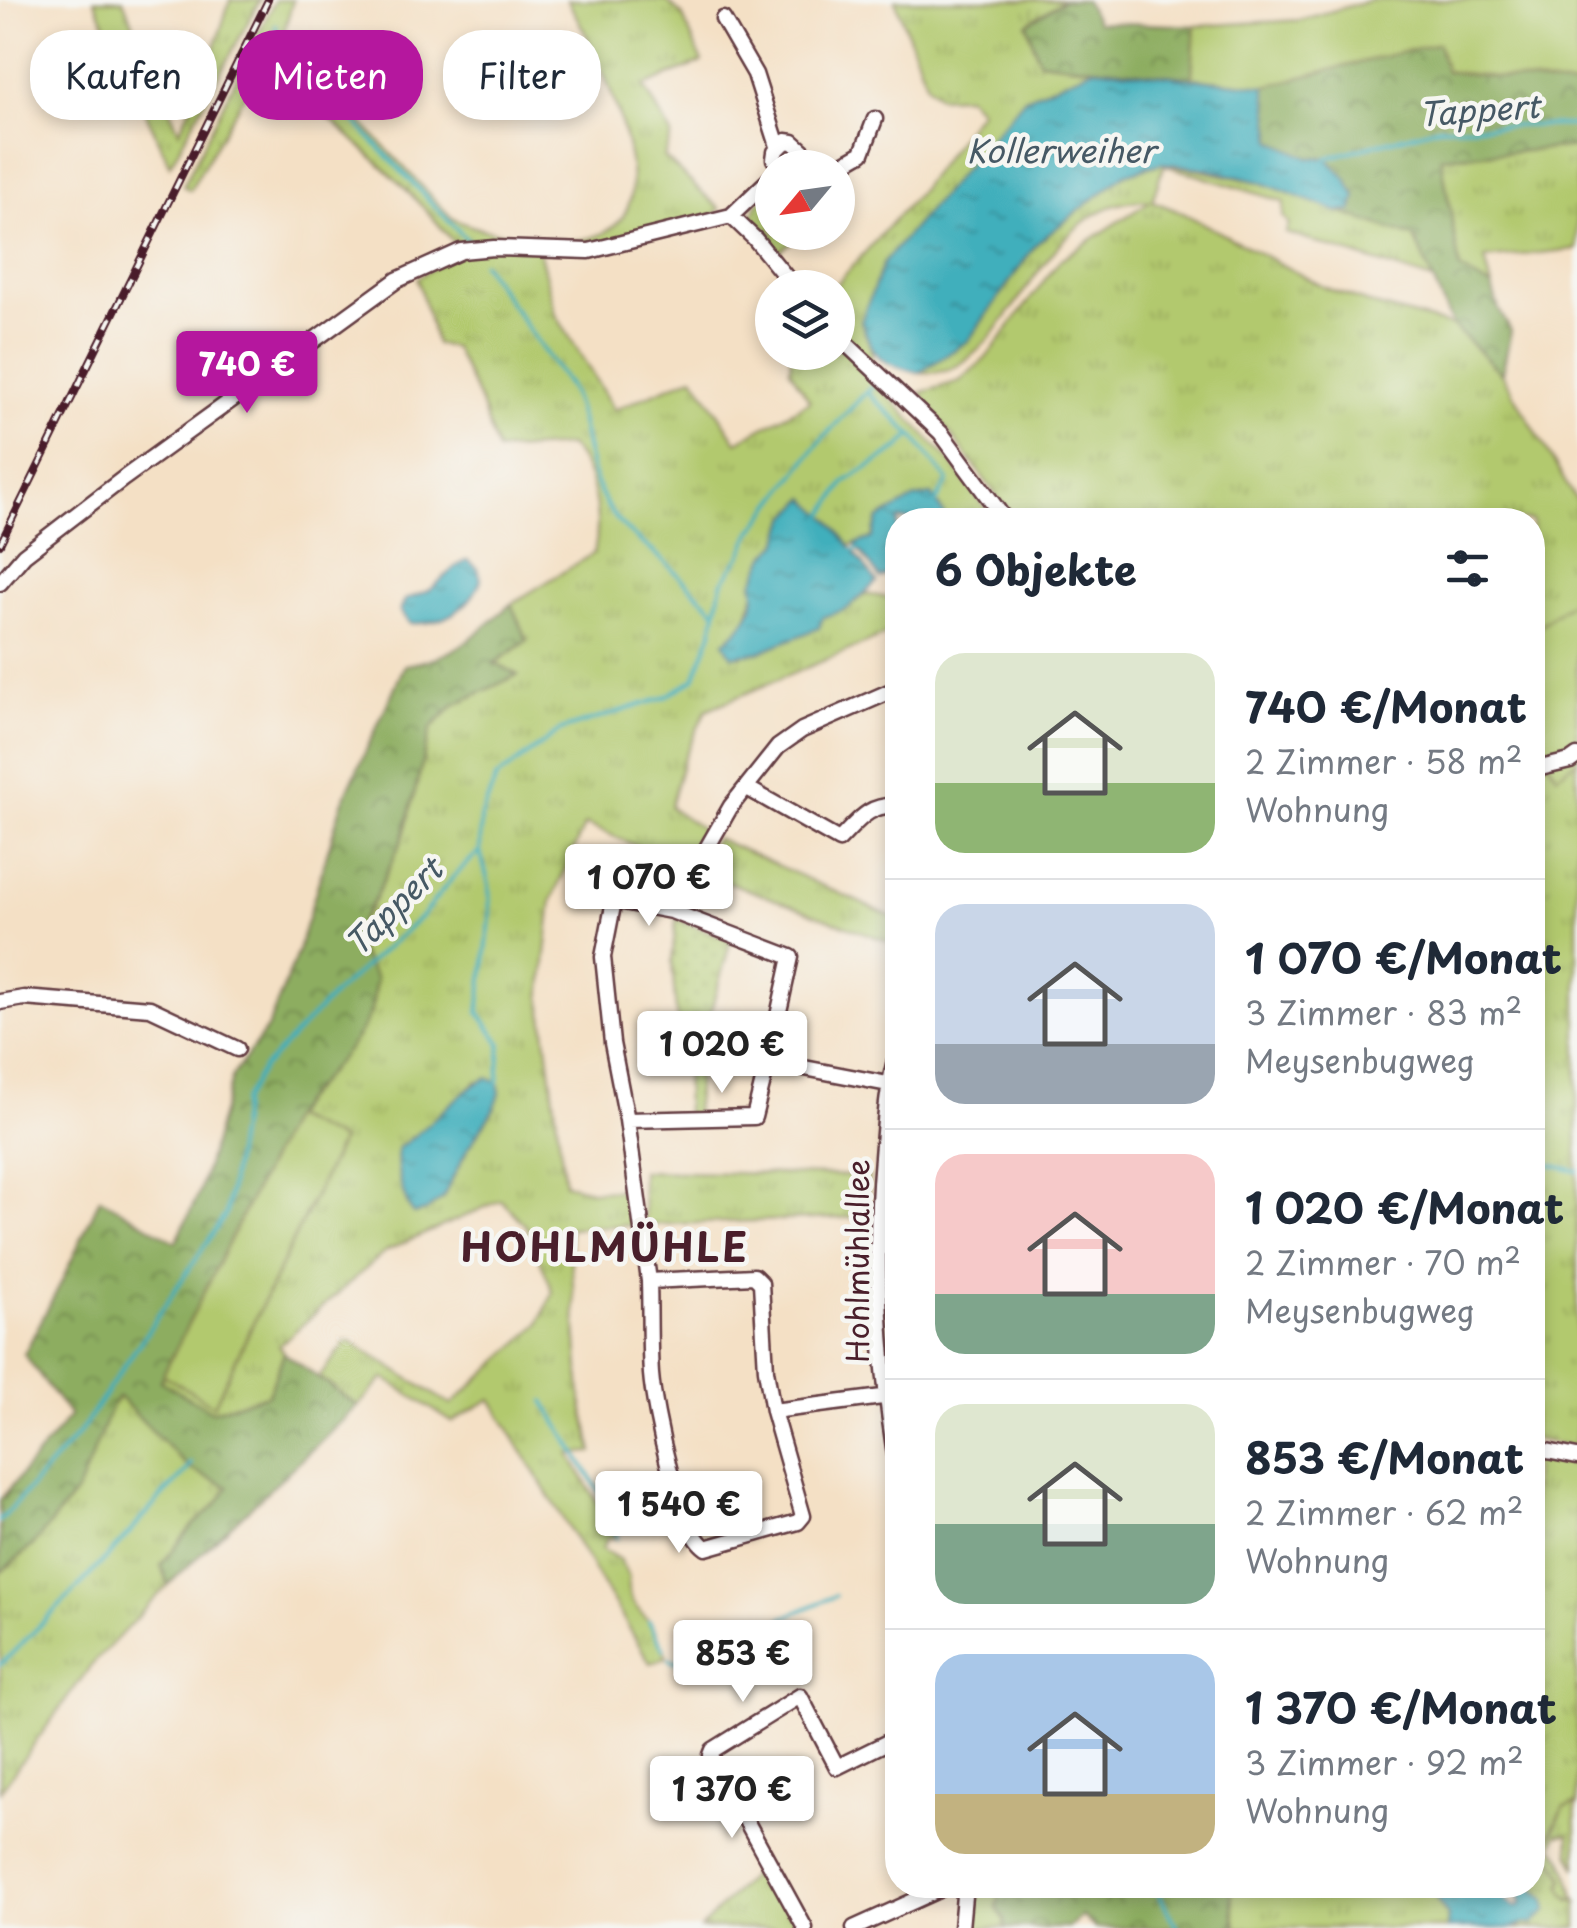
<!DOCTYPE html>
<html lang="de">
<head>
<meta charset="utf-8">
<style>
  :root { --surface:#fff; --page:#f6f6f7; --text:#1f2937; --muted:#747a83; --line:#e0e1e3; --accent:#b5179e }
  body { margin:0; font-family:"Playpen Sans",sans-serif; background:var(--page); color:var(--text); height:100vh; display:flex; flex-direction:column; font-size:38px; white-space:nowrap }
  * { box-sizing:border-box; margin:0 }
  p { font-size:32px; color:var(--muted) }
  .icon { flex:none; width:55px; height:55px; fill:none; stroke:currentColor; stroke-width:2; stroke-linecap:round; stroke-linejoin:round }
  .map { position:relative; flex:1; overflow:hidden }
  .details { position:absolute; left:885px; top:508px; width:660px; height:1390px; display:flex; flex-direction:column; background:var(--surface); border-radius:40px; box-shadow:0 5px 15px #0003 }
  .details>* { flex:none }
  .hud { position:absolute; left:30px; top:30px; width:705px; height:90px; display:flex; gap:20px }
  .needle { width:65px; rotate:241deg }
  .fabs { position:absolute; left:755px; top:150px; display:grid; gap:20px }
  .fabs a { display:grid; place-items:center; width:100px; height:100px; border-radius:50%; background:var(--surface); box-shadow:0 5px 15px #0003; font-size:50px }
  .price { position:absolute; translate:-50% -85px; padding:0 22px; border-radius:10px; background:#fff; color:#222; font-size:32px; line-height:65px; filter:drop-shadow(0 2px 5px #0008) }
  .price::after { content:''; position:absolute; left:50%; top:60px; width:30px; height:22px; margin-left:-15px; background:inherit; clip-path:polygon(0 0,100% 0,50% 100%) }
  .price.on { background:var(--accent); color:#fff }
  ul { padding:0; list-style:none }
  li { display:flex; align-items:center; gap:30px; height:250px; padding:0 50px }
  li+li { border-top:2px solid var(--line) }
  li span { display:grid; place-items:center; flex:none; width:280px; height:200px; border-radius:30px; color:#555 }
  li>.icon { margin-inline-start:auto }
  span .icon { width:120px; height:120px; fill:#fffc; stroke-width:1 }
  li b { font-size:42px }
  h2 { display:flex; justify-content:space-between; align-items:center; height:120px; padding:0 50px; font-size:42px }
  .chip { padding:0 35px; border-radius:40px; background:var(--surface); box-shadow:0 5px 15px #0003; font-size:35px; line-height:90px }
  .chip.on { background:var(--accent); color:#fff }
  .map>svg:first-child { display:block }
  .grass { fill:url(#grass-tufts); stroke:#7e744c; stroke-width:2.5; fill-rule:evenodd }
  .forest { fill:url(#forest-crowns); stroke:#6c6646; stroke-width:2.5 }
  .wetland { fill:url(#wetland-marsh); stroke:#7e744c; stroke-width:2.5 }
  .park { fill:url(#park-dots); stroke:#7e744c; stroke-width:2.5 }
  .garden { fill:#b2c96e; stroke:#7e744c; stroke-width:2.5 }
  .water { fill:url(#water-ripples); stroke:#456774; stroke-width:2.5 }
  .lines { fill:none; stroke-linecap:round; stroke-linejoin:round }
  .stream { stroke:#40afbc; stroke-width:4 }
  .minor-casing { stroke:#643c42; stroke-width:19 }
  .minor { stroke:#fff; stroke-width:14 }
  .rail-casing { stroke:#4a1f2b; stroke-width:8 }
  .rail { stroke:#f6f6f2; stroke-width:4; stroke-dasharray:11; stroke-linecap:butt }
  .labels { text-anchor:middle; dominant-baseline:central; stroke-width:9; stroke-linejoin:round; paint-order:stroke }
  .street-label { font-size:30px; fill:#4a1f2b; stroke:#f6f6f2 }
  .water-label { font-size:32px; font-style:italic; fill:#465965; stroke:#f6f6f2 }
  .district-label { font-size:40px; font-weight:bold; letter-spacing:2.5px; fill:#4a1f2b; stroke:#f6f6f2 }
</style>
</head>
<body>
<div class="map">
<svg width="1577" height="1928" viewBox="0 0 1577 1928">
  <defs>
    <pattern id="grass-tufts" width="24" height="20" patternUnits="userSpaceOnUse" patternTransform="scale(2.5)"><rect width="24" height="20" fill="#b2c96e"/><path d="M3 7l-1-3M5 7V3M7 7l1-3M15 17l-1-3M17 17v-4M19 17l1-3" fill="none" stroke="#9bac5f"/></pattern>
    <pattern id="forest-crowns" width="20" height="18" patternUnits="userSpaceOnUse" patternTransform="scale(2.5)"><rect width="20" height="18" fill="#8dad61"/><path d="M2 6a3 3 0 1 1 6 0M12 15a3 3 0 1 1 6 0" fill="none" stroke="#758c50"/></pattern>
    <pattern id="wetland-marsh" width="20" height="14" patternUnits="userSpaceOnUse" patternTransform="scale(2.5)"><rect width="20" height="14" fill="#b2c96e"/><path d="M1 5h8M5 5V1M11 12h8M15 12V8" fill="none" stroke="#9bac5f"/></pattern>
    <pattern id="park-dots" width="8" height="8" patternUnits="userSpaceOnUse" patternTransform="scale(2.5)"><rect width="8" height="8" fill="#b2c96e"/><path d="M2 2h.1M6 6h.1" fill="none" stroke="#9bac5f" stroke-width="1.8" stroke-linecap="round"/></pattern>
    <pattern id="water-ripples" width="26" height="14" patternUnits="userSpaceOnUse" patternTransform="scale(2.5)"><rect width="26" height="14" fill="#40afbc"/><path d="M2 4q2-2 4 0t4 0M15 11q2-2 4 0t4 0" fill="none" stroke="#388e99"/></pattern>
  </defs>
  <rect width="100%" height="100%" fill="#f6f6f2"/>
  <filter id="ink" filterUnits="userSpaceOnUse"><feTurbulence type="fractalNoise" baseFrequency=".01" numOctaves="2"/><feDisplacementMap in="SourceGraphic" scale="20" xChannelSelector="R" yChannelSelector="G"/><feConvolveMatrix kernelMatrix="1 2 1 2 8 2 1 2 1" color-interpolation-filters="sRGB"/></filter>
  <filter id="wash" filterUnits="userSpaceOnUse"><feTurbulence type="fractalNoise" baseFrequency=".0048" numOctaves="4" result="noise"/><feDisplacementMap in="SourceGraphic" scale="40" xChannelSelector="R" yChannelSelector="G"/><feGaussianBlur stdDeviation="2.25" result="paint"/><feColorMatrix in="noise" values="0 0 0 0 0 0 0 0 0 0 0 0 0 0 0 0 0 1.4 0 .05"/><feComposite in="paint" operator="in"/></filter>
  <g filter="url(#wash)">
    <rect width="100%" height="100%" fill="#f4e0c5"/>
    <path class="grass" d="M 94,0 L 123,0 L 179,131 L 208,70 L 230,0 L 260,0 L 170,165 Z
      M 275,0 L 293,0 L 283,35 L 315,73 L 453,219 C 482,232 510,235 541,239 C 571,242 605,243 624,215 C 653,171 592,40 567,0 L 666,0 L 682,15 L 702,62 L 644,86 L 672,135 L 664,157 L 720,209 L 710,219 L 605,247 L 539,250 L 556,315 L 614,410 L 694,376 L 737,442 L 810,401 L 790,370 L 791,353 L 838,352 L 838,288 L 834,287 L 918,193 L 980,110 L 967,96 L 939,97 L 927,85 L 895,0 L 1064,0 L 1027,24 L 1039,61 L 1094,68 L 1025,98 L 885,262 L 861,321 L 872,352 L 868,374 L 949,460 L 994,520 L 943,520 L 946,518 L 932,495 L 916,498 L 878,519 L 872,538 L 849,546 L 830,520 L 805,499 L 787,518 L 779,544 L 767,554 L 745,625 L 725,642 L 740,656 C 771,646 793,630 822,617 C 839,610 851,606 866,594 L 897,599 L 897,630 L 706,710 L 683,760 L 670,807 L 705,831 L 683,866 L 585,824 L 552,900 L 541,998 L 565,1184 L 595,1191 L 629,1190 L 633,1225 L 569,1228 L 581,1396 L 593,1452 L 570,1454 L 617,1538 L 608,1537 L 602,1549 L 620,1560 L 629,1578 C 624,1596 637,1609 648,1620 C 655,1629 663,1646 667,1657 L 650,1663 L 491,1399 L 452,1422 L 384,1378 L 358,1406 L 319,1377 L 348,1340 L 451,1405 L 539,1324 L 553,1292 L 527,1227 L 501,1200 L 386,1251 L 279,1345 L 284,1353 L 268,1395 L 212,1411 L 160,1382 L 163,1375 L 214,1405 L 341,1141 L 291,1117 L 308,1092 L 346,1050 L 376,979 L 351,938 L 374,900 L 403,838 L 431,728 L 454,705 L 516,675 L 493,664 L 527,641 L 511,604 L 594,553 C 602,520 594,468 569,446 L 497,451 L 481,404 L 454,348 L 436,344 L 417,278 L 460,251 C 426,205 381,165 338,126 C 315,105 293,81 265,66 L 241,101 L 190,190 L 183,186 ZM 477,1081 L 495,1107 L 468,1148 L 442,1199 L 398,1148 L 440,1117 Z
      M 1577,147 L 1577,249 L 1485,259 L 1492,287 L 1460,270 L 1441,157 Z
      M 1162,163 L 1260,182 L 1414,237 L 1435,281 L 1286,233 L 1289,223 L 1283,217 L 1284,202 L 1164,165 L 1152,201 L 1183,213 L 1326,288 L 1374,305 L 1453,326 L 1481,352 L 1502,374 L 1577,502 L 1577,598 L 1533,631 L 1532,520 L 1011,520 L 999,499 L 920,393 L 960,381 L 986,358 L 1060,260 L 1150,201 C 1049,194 1020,340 949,370 C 940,373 929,373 919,373 L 968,341 L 1036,244 L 1125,174 Z
      M 772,187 L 772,232 L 804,233 L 778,252 L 750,226 L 756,205 Z
      M 1532,741 L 1556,773 L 1577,760 L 1577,1437 L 1572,1446 L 1533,1439 Z
      M 716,838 L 897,919 L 897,945 L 698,871 Z
      M 641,1171 L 869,1176 L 868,1217 L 645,1225 Z
      M 120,1397 L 190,1469 L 229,1487 L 217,1504 L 193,1525 L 162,1565 L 168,1585 L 90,1667 L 0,1791 L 0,1573 L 33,1545 L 112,1405 Z
      M 1533,1448 L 1577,1457 L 1577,1806 L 1564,1807 L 1547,1839 L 1548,1853 L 1557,1861 L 1570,1900 L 1577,1901 L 1577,1928 L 1511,1928 L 1525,1923 L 1545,1899 L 1529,1885 L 1532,1885 Z
      M 763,1863 L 801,1928 L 701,1928 Z
      M 978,1885 L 1002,1885 L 997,1908 L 1005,1920 L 1004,1928 L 975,1928 Z
      M 1230,1885 L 1440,1885 L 1436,1899 L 1448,1916 L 1447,1928 L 1236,1928 Z"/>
    <path class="forest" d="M 1064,0 L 1085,0 L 1097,22 L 1195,26 L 1192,78 L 1039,61 L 1027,24 Z
      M 1438,43 L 1446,71 L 1577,87 L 1577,147 L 1441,157 L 1460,270 L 1492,287 L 1499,310 L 1511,331 L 1502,374 L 1453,326 L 1414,237 L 1336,211 L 1353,210 L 1356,197 L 1347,180 L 1327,158 L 1308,158 L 1273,141 L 1265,86 Z
      M 511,604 L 527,641 L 494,663 L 518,675 L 454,705 L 431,728 L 403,838 L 374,900 L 351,938 L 376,979 C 374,989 374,1001 371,1010 C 359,1047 313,1084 291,1117 L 160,1381 L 212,1411 L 268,1395 L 284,1353 L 358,1406 L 168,1585 L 161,1565 L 193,1525 L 217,1504 L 228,1487 L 190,1469 L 119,1397 L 112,1405 L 78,1490 L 33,1545 L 0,1573 L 0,1500 L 70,1416 L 24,1354 L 62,1281 L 100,1198 L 176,1242 L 199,1193 L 233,1075 L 268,1027 L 298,951 L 342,803 L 405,665 C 458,657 472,637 511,604 Z
      M 1002,1885 L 1230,1885 L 1236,1928 L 1095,1928 L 1082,1916 L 1069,1928 L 1005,1928 L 1005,1920 L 997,1908 Z"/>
    <path class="wetland" d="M 1575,1804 L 1577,1869 L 1570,1853 L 1569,1834 L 1557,1835 L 1552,1847 C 1571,1861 1567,1883 1577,1901 L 1565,1895 L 1561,1886 L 1564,1878 L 1546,1847 L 1564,1807 Z"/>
    <path class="park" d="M 676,919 L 731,940 L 700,1049 L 695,1115 L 686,1115 L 685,1045 L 676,1014 L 672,962 Z"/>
    <path class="garden" d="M 1371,0 L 1577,0 L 1577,87 L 1446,71 L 1438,43 L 1265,86 L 1192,78 L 1195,26 L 1300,20 Z
      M 1577,598 L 1577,760 L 1557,775 L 1533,741 L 1532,631 Z
      M 291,1117 L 341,1140 L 214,1405 L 163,1375 Z"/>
    <path class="water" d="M 1094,68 L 1265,86 L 1273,141 L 1308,158 L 1327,158 L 1347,180 L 1356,197 L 1352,211 L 1336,211 L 1260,182 L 1201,168 L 1162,163 L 1125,174 L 1036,244 L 968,341 L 919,373 C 879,363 875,360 861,321 L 884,262 L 1025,98 Z
      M 932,495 L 947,519 L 898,520 L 897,571 L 880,578 L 855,544 L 872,538 L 878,519 L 915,498 Z
      M 806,498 L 830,520 L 877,582 L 847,609 L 823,617 L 819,628 L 759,652 L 732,656 L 724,642 C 741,630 761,605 753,583 L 767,554 L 779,544 L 787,518 Z
      M 468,560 L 478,569 L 481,579 C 471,609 441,626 409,623 L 400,611 L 405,600 L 430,590 L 455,567 Z
      M 488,1078 L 498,1082 L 500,1093 L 495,1107 L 468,1148 L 442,1199 L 426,1211 L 413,1214 C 402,1196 395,1169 398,1148 C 426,1131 463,1086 488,1078 Z
      M 1440,1885 L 1504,1885 L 1505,1900 L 1515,1907 L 1520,1906 L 1521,1900 L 1511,1885 L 1529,1885 L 1545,1899 L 1547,1911 L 1533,1924 L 1524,1923 L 1511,1928 L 1447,1928 L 1448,1916 L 1436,1899 Z"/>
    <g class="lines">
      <path class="stream" d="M 276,25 L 277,40 L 468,241
        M 1327,158 L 1439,127 L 1577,125
        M 482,263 L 569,387 C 584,418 584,452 596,483 C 616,532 632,531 666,563 C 683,579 698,595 716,611
        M 912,435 L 948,481 L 936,502
        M 824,515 L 845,482 L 899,448 L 912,435 L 867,392
        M 853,551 L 858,549
        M 498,1082 L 501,1043 L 479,1013 L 490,918 L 489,885 L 480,851 L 481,817 L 496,778 L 561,730 L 666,697 L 694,679 L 712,632 L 722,583 L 743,552 L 751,533 L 821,440 L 872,386
        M 1532,1161 L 1577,1171
        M 544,1401 L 616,1519 L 617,1538
        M 0,1521 L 80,1432 L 226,1214 L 243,1101 L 262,1069 L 335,993 L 422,916 L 454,876 L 480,851
        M 781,1619 L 835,1596
        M 649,1621 L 664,1649
        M 670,1659 L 674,1662 L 773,1622
        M 0,1665 C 55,1611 111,1556 161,1497 C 171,1485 185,1477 191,1463
        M 1154,1885 L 1177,1928"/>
    </g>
  </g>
  <g filter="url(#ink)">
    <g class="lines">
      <g class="minor-casing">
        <path id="minor" d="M 723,19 L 755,74 L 778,146
          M 780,168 L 774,159 L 775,152 L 786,141 L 793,142 L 803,151 L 802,163 L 798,168
          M 836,168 L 862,153 L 875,119
          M 731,216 L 772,177
          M 838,336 L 941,433 L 1005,520
          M 0,583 L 24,555 L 124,478 L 397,280 L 461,251 L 494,248 L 589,251 L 731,216 L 755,239 L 795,288
          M 1532,770 L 1570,761 L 1577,756
          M 747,788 L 839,840 C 858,821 869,803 898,806
          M 671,911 L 731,806 L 778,747 L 802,730 L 898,688
          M 0,1002 L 24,998 L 150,1008 L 237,1049
          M 898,1050 C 887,1085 885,1120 882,1157 C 873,1261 880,1368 898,1472
          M 888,1084 L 768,1061 L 754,1117 L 627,1120 L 649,1281 L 754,1276 L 761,1283 L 766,1370 L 773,1411 L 898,1395
          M 627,1120 L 612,1043 L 603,957 L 613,906 L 618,901 L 671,911 L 791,957 L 768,1061
          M 649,1281 C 650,1312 649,1343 651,1374 C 654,1411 678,1530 706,1548 L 798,1522 L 803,1516 L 773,1411
          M 1532,1448 L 1577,1457
          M 805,1928 L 715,1764 L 711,1755 L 713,1750 L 800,1696 L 837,1767 L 898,1737
          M 854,1928 L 949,1885
          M 961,1928 L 965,1885"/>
      </g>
      <use href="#minor" class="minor"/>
      <g class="rail-casing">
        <path id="rail" d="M 0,544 L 268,0"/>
      </g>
      <use href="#rail" class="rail"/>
    </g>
  </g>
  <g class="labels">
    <g class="street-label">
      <text transform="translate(856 1261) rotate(-90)">Hohlmühlallee</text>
    </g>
    <g class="water-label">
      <text transform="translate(1479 109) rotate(-4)">Tappert</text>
      <text x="1061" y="150">Kollerweiher</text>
      <text transform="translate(393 906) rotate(-45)">Tappert</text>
    </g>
    <g class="district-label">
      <text x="605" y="1245">HOHLMÜHLE</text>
    </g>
  </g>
</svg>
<div class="fabs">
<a><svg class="needle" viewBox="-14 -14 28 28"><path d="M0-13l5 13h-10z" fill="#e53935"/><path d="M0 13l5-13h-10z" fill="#747a83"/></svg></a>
<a><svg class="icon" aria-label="layers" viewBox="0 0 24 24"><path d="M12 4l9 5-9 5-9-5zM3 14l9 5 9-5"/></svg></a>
</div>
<b class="price on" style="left:247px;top:416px">740 €</b>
<b class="price" style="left:649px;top:929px">1 070 €</b>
<b class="price" style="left:722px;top:1096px">1 020 €</b>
<b class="price" style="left:679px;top:1556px">1 540 €</b>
<b class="price" style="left:743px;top:1705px">853 €</b>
<b class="price" style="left:732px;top:1841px">1 370 €</b>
<div class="hud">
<a class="chip">Kaufen</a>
<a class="chip on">Mieten</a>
<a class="chip">Filter</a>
</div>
<section class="details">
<h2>6 Objekte<svg class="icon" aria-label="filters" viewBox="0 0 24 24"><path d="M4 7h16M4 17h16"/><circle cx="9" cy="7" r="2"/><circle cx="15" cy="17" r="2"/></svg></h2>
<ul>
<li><span style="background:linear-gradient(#dfe7d0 65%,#8fb573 0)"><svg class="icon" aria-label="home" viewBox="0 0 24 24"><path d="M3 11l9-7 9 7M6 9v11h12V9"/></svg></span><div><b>740 €/Monat</b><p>2 Zimmer · 58 m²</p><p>Wohnung</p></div></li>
<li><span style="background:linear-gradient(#c9d6e8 70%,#9aa5b1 0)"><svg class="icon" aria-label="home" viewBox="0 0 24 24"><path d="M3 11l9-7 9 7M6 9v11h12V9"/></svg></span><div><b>1 070 €/Monat</b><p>3 Zimmer · 83 m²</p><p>Meysenbugweg</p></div></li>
<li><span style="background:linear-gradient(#f6c9c9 70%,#7fa58c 0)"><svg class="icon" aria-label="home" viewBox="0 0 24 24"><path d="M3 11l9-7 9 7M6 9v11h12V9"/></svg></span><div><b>1 020 €/Monat</b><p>2 Zimmer · 70 m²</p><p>Meysenbugweg</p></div></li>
<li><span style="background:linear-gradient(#dfe7d0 60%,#7fa58c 0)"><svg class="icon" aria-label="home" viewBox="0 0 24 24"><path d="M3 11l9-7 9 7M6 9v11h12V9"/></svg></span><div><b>853 €/Monat</b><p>2 Zimmer · 62 m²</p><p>Wohnung</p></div></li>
<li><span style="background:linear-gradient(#a9c7e8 70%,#c2b280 0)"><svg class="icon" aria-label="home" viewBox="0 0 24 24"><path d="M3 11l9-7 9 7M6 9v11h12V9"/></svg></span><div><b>1 370 €/Monat</b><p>3 Zimmer · 92 m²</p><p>Wohnung</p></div></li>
</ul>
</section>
</div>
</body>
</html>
